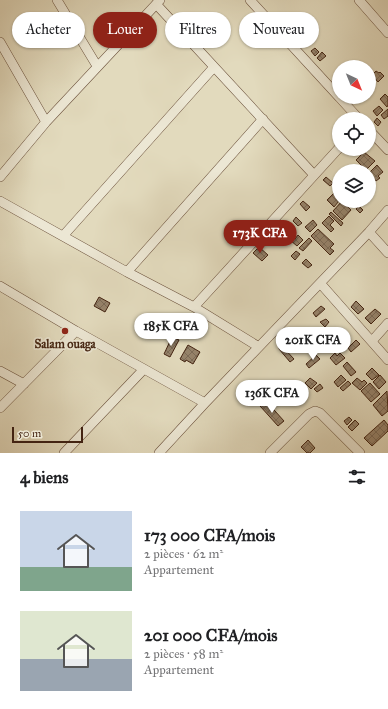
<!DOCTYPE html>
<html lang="fr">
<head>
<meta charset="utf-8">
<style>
  :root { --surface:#fff; --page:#f6f6f6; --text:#202124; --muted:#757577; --accent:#8f2418 }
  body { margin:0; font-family:"IM FELL Great Primer",serif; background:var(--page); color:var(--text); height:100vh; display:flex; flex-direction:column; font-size:15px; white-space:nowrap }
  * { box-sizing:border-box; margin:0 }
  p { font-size:13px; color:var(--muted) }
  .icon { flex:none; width:22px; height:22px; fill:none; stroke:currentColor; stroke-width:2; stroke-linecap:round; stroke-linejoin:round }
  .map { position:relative; height:453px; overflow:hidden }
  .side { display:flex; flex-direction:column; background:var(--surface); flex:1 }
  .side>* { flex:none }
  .hud { position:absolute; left:12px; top:12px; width:364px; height:36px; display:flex; gap:8px }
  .needle { width:26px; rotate:137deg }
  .controls { position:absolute; left:332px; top:60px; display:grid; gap:8px }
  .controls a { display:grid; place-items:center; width:44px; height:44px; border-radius:50%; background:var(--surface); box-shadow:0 1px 3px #0004; font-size:20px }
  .scale { position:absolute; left:12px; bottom:10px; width:71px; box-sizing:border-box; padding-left:4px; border:2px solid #442412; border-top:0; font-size:11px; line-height:14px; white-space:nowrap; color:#442412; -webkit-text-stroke:3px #ece7d4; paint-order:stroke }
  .price { position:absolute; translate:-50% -34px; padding:0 9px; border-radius:14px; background:#fff; color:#222; font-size:13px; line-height:26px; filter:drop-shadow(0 1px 2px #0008) }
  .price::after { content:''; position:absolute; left:50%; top:24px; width:12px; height:9px; margin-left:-6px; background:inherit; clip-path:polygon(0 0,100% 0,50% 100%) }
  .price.on { background:var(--accent); color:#fff }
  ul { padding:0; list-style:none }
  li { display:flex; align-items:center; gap:12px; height:100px; padding:0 20px }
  li span { display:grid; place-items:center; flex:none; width:112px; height:80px; border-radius:0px; color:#555 }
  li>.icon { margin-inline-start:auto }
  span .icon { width:48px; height:48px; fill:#fffc; stroke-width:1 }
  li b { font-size:17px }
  h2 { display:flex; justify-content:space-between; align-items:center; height:48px; padding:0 20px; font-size:17px }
  .pill { padding:0 14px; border-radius:18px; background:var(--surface); box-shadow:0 1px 3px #0004; font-size:14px; line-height:36px }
  .pill.on { background:var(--accent); color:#fff }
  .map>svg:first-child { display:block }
  .building { fill:url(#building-cross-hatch); stroke:#442412 }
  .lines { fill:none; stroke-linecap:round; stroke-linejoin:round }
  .street-casing { stroke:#6c523d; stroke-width:10 }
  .street { stroke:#ece7d4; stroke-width:9 }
  .poi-dot { fill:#8f2418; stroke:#ece7d4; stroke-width:1.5 }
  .labels { text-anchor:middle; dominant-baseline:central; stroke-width:3.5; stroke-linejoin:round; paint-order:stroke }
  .poi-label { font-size:12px; font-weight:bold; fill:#442412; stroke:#ece7d4 }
</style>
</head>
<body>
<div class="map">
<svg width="388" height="453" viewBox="0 0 388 453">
  <defs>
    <pattern id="building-cross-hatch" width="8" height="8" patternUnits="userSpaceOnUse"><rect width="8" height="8" fill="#96836b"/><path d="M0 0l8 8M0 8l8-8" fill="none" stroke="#7c6b57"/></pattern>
  </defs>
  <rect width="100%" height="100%" fill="#e2dabd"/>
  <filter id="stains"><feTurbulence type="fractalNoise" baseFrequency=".005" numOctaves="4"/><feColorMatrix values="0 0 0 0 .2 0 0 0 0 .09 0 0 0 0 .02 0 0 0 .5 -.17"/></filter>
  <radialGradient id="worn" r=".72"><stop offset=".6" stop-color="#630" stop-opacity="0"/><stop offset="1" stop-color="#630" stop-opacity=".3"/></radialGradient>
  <path class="building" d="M 315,48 L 319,52 L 315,56 L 311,51 Z
    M 322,52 L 326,56 L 320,61 L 317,58 Z
    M 376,71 L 379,73 L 380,72 L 384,76 L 378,82 L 372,75 Z
    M 371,76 L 374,80 L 369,85 L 369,78 Z
    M 385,94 L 388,97 L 388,105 L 387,107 L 380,99 Z
    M 379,106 L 383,110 L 377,116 L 373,111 Z
    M 388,109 L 388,116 L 384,119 L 381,115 Z
    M 377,118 L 381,122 L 378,126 L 374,122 Z
    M 364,152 L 375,161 L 366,170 L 356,160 Z
    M 377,165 L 383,172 L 378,176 L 380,178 L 376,181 L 369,173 Z
    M 326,177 L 333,183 L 330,186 L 323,180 Z
    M 334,193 L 339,197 L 339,201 L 334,207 L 327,200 Z
    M 303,201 L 310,207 L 306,211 L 300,204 Z
    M 342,201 L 351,210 L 342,220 L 333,211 Z
    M 359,206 L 363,210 L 360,213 L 356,209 Z
    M 331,212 L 343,223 L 341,226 L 329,214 Z
    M 329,216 L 334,221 L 330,225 L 334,229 L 331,232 L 322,223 Z
    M 296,217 L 302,223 L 298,226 L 293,221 Z
    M 313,220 L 317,225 L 310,232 L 305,227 Z
    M 318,229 L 334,244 L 330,248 L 334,251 L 330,255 L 311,236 Z
    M 298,235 L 303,240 L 297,246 L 290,240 L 293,237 L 295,239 Z
    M 309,238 L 312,241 L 303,251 L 299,248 Z
    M 259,247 L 268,255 L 262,261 L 253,253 Z
    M 296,251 L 300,254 L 295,260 L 291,256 Z
    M 306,259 L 312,265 L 308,268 L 302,263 Z
    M 99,297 L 110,303 L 105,312 L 94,306 Z
    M 356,301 L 364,309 L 358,314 L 351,307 Z
    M 321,306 L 325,309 L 316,317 L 313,313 Z
    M 375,309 L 381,314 L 371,324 L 365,318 Z
    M 326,319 L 329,322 L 325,327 L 320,322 Z
    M 172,337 L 179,340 L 170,357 L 164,354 Z
    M 322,337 L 324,340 L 319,345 L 316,342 Z
    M 356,340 L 360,344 L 351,352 L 348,348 Z
    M 341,341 L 345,345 L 336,353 L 332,349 Z
    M 280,344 L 294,359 L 290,362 L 279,349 Z
    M 313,344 L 317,347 L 310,354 L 306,350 Z
    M 188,345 L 200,352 L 193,364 L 186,360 L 185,362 L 180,359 Z
    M 335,353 L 337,356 L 340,353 L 345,358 L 336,365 L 330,358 Z
    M 316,355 L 320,359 L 309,368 L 306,364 Z
    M 347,362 L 356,372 L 351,376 L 343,366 Z
    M 372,368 L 379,375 L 372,380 L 366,374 Z
    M 341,375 L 346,380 L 338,387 L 334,382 Z
    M 380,375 L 386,382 L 379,389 L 373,382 Z
    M 310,378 L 317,383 L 311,389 L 305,383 Z
    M 357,378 L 362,382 L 364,380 L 367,383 L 360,390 L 352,383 Z
    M 348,381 L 351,384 L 343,391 L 340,388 Z
    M 370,383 L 380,394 L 371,402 L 361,391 Z
    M 320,384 L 323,388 L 317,392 L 314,389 Z
    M 387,391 L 388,411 L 382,416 L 373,405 Z
    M 266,401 L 284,421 L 278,426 L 260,406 Z
    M 349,417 L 352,420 L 347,425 L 344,421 Z
    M 355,420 L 359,424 L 352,431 L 348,427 Z
    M 384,420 L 388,425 L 388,431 L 372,446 L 364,438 Z
    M 308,440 L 315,448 L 310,453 L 307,453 L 301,447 Z"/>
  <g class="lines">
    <g class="street-casing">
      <path id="street" d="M 57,0 L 97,66
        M 250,0 L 339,97
        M 359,0 L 388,33
        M 156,4 L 314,175
        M 0,42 L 46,122
        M 339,97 L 359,119
        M 369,130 L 388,150
        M 0,177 L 46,122 L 160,0
        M 0,201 L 127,272 L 194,307 L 259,347
        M 369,232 L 388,253
        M 63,236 L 214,67
        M 127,272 L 263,119
        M 320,283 L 388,360
        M 0,286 L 76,331 L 205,403
        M 194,307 L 339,148
        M 372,341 L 388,323
        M 0,371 L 24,384
        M 0,408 L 76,331
        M 64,453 L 144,369
        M 159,453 L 205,403 L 369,232 L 388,210
        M 270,453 L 309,414 L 315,411 L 320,413 L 360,453"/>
    </g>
    <use href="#street" class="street"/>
  </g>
  <circle class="poi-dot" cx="65" cy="331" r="4"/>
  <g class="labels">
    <g class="poi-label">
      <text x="65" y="344">Salam ouaga</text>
    </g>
  </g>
  <rect width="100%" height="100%" filter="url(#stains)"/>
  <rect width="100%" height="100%" fill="url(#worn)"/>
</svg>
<div class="controls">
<a><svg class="needle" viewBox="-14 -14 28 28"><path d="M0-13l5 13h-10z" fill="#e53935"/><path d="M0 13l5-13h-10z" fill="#757577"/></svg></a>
<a><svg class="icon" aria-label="locate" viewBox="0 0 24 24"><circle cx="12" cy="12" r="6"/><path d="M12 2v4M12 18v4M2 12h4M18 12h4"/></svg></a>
<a><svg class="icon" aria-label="layers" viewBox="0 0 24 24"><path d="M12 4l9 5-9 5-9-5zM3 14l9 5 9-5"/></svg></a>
</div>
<div class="scale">50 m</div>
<b class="price on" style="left:260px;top:254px">173K CFA</b>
<b class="price" style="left:171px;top:347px">185K CFA</b>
<b class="price" style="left:313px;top:361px">201K CFA</b>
<b class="price" style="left:272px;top:414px">136K CFA</b>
<div class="hud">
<a class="pill">Acheter</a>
<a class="pill on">Louer</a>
<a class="pill">Filtres</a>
<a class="pill">Nouveau</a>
</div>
</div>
<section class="side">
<h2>4 biens<svg class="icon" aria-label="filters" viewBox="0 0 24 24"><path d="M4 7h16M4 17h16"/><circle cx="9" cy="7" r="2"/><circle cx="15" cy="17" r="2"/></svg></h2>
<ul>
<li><span style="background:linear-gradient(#c9d6e8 70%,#7fa58c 0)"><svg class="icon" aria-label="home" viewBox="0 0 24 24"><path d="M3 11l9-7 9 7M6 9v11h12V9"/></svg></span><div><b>173 000 CFA/mois</b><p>2 pièces · 62 m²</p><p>Appartement</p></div></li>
<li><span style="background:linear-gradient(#dfe7d0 60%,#9aa5b1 0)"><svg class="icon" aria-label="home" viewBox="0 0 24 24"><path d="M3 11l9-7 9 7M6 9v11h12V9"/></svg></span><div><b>201 000 CFA/mois</b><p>2 pièces · 58 m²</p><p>Appartement</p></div></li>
</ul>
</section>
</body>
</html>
